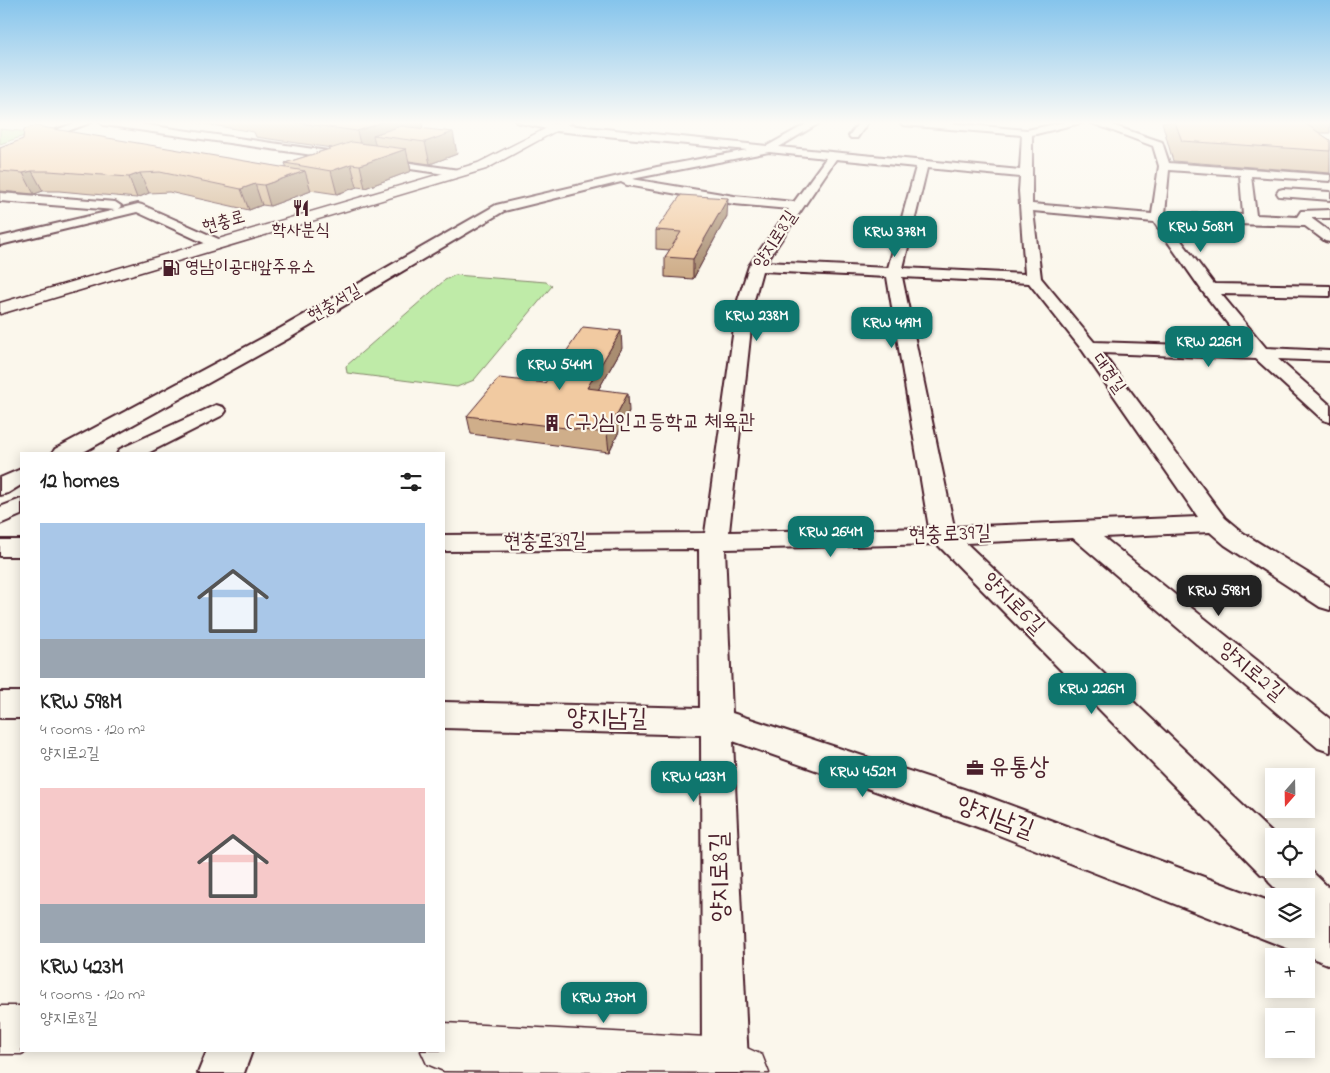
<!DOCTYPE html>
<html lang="en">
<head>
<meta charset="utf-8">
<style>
  :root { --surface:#fff; --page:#f6f6f6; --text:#222; --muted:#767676; --accent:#0f766e }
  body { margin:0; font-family:"Indie Flower","Poor Story",sans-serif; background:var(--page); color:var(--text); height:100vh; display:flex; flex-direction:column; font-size:19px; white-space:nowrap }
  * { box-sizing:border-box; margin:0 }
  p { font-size:16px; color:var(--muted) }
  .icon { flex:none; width:28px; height:28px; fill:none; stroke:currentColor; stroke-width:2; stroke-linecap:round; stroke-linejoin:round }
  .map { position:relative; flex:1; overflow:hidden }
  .side { position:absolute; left:20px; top:452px; width:425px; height:600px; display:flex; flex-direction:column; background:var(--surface); border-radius:0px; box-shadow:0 2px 12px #0003 }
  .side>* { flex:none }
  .needle { width:32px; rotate:200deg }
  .buttons { position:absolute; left:1265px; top:768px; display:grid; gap:10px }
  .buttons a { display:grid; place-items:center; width:50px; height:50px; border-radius:0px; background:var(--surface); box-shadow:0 2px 12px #0003; font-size:25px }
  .price { position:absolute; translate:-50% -42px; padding:0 11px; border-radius:10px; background:var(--accent); color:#fff; font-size:16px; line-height:32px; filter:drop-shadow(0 1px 2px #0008) }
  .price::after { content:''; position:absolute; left:50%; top:30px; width:15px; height:11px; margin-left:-8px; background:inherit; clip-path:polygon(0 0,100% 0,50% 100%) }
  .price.active { background:#222; color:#fff }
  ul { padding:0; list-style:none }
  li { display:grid; align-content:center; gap:10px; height:265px; padding:0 20px }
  li span { display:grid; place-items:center; height:155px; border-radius:0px; color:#555 }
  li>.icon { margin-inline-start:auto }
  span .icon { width:90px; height:90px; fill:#fffc; stroke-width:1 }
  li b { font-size:21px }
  h2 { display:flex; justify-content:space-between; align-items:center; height:60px; padding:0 20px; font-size:21px }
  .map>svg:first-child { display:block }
  .green { fill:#bfeba8; stroke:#84856a }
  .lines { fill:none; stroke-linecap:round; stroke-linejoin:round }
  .minor-casing { stroke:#4a1f2b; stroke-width:4 }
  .secondary-casing { stroke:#4a1f2b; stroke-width:3 }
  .minor { fill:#fbf7ec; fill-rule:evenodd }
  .secondary { fill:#fbf7ec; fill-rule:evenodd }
  .wall { fill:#cfae8a; stroke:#4a1f2b }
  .shaded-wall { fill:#a98d71; stroke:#4a1f2b }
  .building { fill:#f1caa1; stroke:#4a1f2b }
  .labels { text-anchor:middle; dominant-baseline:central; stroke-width:4.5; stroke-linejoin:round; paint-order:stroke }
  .far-street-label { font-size:18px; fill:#4a1f2b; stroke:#fbf7ec }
  .far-poi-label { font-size:18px; fill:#4a1f2b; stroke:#fbf7ec }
  .poi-label { font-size:21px; fill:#4a1f2b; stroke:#fbf7ec; text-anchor:start }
  .street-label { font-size:21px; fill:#4a1f2b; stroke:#fbf7ec }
  .near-street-label { font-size:25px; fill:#4a1f2b; stroke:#fbf7ec }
  .near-poi-label { font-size:25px; fill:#4a1f2b; stroke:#fbf7ec; text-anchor:start }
</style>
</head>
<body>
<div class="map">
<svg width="1330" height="1073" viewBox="0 0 1330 1073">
  <rect width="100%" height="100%" fill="#fbf7ec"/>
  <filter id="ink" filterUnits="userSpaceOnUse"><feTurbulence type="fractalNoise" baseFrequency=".02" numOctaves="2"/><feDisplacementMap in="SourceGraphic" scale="10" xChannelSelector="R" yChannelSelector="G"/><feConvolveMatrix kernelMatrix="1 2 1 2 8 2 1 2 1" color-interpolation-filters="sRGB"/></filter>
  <g filter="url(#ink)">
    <path class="green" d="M 0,129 L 28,132 L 27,135 L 0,144 Z
      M 455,275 L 546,282 L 552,286 L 474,380 L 457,387 L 347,373 L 346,366 L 445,280 Z"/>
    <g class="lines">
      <g class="minor-casing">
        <path id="minor" d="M 78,122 L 92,122 L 0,156 L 0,150 Z
          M 100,122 L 126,122 L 459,170 L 465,173 L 459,176 L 104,125 Z
          M 516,122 L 539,122 L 767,146 L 810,122 L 821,122 L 779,147 L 1020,170 L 1022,135 L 903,125 L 899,122 L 938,122 L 1027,130 L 1065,122 L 1084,122 L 1032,135 L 1032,204 L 1152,214 L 1159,166 L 1153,146 L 1089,122 L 1103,122 L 1162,142 L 1169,163 L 1330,175 L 1330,181 L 1251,176 L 1256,215 L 1297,217 L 1301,211 L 1330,210 L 1330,218 L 1311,218 L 1330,232 L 1330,242 L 1325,241 L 1305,226 L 1167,222 L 1214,284 L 1330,286 L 1330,296 L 1221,294 L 1266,348 L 1330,351 L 1330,361 L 1278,359 L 1330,405 L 1330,422 L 1323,420 L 1256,359 L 1102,353 L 1225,518 L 1243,533 L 1330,587 L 1330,610 L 1320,607 L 1225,545 L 1210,532 L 1103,537 L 1330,719 L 1330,752 L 1318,748 L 1073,538 L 966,543 L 1275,836 L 1274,869 L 1306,869 L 1306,866 L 1330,889 L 1330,965 L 986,830 L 733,741 L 748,1063 L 743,1073 L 707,1073 L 702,1063 L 701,735 L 444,728 L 444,702 L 700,708 L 699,549 L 444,551 L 444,535 L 705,533 L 738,300 L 749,266 L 789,209 L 734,204 L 627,185 L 621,182 L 504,211 L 293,336 L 80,454 L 52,454 L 55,449 L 281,328 L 496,205 L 657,167 L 747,150 L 556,131 ZM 769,152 L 826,158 L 794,202 L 734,196 L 632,179 ZM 836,159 L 916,167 L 888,268 L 766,262 ZM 927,168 L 1020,177 L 1019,191 L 1025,274 L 903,268 ZM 1169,170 L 1240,175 L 1243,215 L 1165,214 ZM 1033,211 L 1154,222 L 1203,292 L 1246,347 L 1094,342 L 1041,278 ZM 762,271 L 887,277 L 929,528 L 729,532 L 754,300 ZM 902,277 L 1029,283 L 1083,351 L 1198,517 L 954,527 ZM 937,544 L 1261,874 L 1266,876 L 1269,882 L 1283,896 L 1306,896 L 1306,929 L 1274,929 L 1274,903 L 988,797 L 732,713 L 725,549 Z
          M 859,122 L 868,122 L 857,138 L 851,138 L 849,136 Z
          M 1283,189 L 1330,192 L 1330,200 L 1279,196 L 1277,193 L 1279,190 Z
          M 0,193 L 115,202 L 121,206 L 118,209 L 138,204 L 142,205 L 223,241 L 225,244 L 218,248 L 213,247 L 137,212 L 0,245 L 0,237 L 115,210 L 0,201 Z
          M 216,405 L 223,407 L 226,411 L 223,415 L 146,454 L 117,454 L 120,449 Z
          M 21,469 L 21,485 L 8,493 L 0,495 L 0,478 Z
          M 21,499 L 21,515 L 0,524 L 0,507 Z
          M 0,540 L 21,540 L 21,556 L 0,556 Z
          M 0,692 L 21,692 L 21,718 L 0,718 Z
          M 207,1051 L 252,1051 L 244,1073 L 198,1073 Z"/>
      </g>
      <g class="secondary-casing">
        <path id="secondary" d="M 559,122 L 572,122 L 486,169 L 0,314 L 0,303 L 478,163 Z
          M 0,1006 L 21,1006 L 21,1051 L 28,1051 L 21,1054 L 0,1054 Z
          M 444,1023 L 725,1038 L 762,1055 L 769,1073 L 444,1071 L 427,1064 L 421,1051 L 444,1051 Z"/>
      </g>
      <use href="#minor" class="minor"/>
      <use href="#secondary" class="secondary"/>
    </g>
    <path class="wall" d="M 194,122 L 422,122 L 423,129 L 457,154 L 430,164 L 409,161 L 411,171 L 365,188 L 357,187 L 337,194 L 310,190 L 311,191 L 270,206 L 262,205 L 249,210 L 169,192 L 149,193 L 137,198 L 59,191 L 43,191 L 34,194 L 0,191 L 0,148 L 287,168 L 285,163 L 332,148 L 256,137 L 254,132 Z
      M 1162,122 L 1330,122 L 1330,133 L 1318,133 L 1330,140 L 1330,173 L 1173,161 Z
      M 727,216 L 693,279 L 665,277 L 665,257 L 670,250 L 656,249 L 656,230 Z
      M 622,348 L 598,390 L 629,411 L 609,452 L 471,434 L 467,416 L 545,383 Z"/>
    <path class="shaded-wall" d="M 383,122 L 422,122 L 423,131 L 373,135 L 376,148 L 362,152 L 357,131 Z
      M 453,132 L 457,154 L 430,164 L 425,142 Z
      M 406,149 L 411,171 L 365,188 L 360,165 Z
      M 351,164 L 357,187 L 337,194 L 331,171 Z
      M 32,171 L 43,191 L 34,194 L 23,173 Z
      M 305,171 L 311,191 L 270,206 L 264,185 Z
      M 140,173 L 149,193 L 137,198 L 129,177 Z
      M 255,184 L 262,205 L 249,210 L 241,189 Z
      M 728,198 L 727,216 L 693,279 L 693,259 Z
      M 621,331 L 622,348 L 589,406 L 587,388 Z
      M 628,393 L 629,411 L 609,452 L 607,433 Z"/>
    <path class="building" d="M 292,122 L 383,122 L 357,131 Z
      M 1175,122 L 1303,122 L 1330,140 L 1330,151 L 1182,141 Z
      M 36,126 L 305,171 L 264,185 L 255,184 L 241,189 L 160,172 L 140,173 L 129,177 L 49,171 L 32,171 L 23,173 L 0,171 L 0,148 L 23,139 L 24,129 Z
      M 401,126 L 453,132 L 425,142 L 373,135 Z
      M 352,142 L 406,149 L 360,165 L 351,164 L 331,171 L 285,163 Z
      M 681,195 L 728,198 L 693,259 L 665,257 L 681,232 L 656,230 Z
      M 583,327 L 621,331 L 587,388 L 628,393 L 607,433 L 467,416 L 499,378 L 545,383 Z"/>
  </g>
  <linearGradient id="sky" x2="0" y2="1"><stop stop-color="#85c4ec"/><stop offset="0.45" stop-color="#fdfbf6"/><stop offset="1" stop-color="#fdfbf6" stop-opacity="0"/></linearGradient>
  <rect width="1330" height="273" fill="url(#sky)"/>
  <defs>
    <g id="restaurant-bare" transform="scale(1.35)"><path d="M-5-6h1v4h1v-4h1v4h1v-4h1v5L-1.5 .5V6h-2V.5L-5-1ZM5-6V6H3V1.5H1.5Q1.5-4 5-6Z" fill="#4a1f2b" stroke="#fbf7ec" stroke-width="2.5" paint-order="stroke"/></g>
    <g id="fuel-bare" transform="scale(1.35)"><path d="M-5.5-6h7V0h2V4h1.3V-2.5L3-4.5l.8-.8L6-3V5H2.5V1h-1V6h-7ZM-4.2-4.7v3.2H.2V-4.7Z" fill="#4a1f2b" stroke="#fbf7ec" stroke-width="2.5" paint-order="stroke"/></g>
    <g id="building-bare" transform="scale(1.35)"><path d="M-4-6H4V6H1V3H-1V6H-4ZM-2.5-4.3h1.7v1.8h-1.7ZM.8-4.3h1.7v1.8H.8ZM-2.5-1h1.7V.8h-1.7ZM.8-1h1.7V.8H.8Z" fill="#4a1f2b" stroke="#fbf7ec" stroke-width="2.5" paint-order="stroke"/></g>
    <g id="office-bare" transform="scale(1.35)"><path d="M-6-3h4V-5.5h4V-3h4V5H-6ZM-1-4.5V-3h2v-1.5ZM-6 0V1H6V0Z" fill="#4a1f2b" stroke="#fbf7ec" stroke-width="2.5" paint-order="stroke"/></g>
  </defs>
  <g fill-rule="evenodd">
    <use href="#restaurant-bare" x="301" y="208"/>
    <use href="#fuel-bare" x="171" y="268"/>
    <use href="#building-bare" x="552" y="423"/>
    <use href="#office-bare" x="975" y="768"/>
  </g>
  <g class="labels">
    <g class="far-street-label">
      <text transform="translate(224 223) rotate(-16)">현충로</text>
      <text transform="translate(776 240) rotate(-57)">양지로8길</text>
      <text transform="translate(335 304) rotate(-30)">현충서길</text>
      <text transform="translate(1108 374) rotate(54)">대경길</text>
    </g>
    <g class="far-poi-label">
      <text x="301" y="231">학사분식</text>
      <text x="185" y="268" text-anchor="start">영남이공대앞주유소</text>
    </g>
    <g class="poi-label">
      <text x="566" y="423">(구)심인고등학교 체육관</text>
    </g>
    <g class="street-label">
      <text transform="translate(950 535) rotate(-2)">현충로39길</text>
      <text transform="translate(545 542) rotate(-1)">현충로39길</text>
      <text transform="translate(1013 604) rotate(45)">양지로6길</text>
      <text transform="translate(1251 672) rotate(40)">양지로2길</text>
    </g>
    <g class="near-street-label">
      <text transform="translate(607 719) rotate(1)">양지남길</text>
      <text transform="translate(995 818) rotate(20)">양지남길</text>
      <text transform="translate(721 877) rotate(-91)">양지로8길</text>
    </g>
    <g class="near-poi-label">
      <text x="989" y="768">유통상</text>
    </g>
  </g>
</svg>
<div class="buttons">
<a><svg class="needle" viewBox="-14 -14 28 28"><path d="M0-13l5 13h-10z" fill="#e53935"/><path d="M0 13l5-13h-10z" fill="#767676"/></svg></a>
<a><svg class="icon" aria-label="locate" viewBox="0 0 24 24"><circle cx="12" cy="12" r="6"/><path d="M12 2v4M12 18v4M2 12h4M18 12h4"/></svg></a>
<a><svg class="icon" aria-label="layers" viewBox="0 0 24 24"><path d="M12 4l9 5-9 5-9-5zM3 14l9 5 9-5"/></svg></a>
<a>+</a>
<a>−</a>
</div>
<b class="price" style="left:1201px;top:253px">KRW 508M</b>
<b class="price" style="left:895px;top:258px">KRW 378M</b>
<b class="price" style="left:757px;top:342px">KRW 238M</b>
<b class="price" style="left:892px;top:349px">KRW 419M</b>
<b class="price" style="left:1209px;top:368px">KRW 226M</b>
<b class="price" style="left:560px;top:391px">KRW 544M</b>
<b class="price" style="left:831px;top:558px">KRW 264M</b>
<b class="price active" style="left:1219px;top:617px">KRW 598M</b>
<b class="price" style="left:1092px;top:715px">KRW 226M</b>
<b class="price" style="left:863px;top:798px">KRW 452M</b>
<b class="price" style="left:694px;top:803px">KRW 423M</b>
<b class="price" style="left:604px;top:1024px">KRW 270M</b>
<section class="side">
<h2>12 homes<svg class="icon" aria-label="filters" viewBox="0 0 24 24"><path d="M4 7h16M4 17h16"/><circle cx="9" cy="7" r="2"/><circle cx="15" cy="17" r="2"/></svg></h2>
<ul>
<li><span style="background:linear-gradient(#a9c7e8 75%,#9aa5b1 0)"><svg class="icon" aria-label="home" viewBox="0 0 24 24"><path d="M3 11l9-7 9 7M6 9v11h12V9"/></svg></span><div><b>KRW 598M</b><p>4 rooms · 120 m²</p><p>양지로2길</p></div></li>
<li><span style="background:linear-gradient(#f6c9c9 75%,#9aa5b1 0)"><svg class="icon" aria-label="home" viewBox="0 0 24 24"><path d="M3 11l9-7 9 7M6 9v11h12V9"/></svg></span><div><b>KRW 423M</b><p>4 rooms · 120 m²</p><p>양지로8길</p></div></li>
</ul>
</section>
</div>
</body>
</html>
